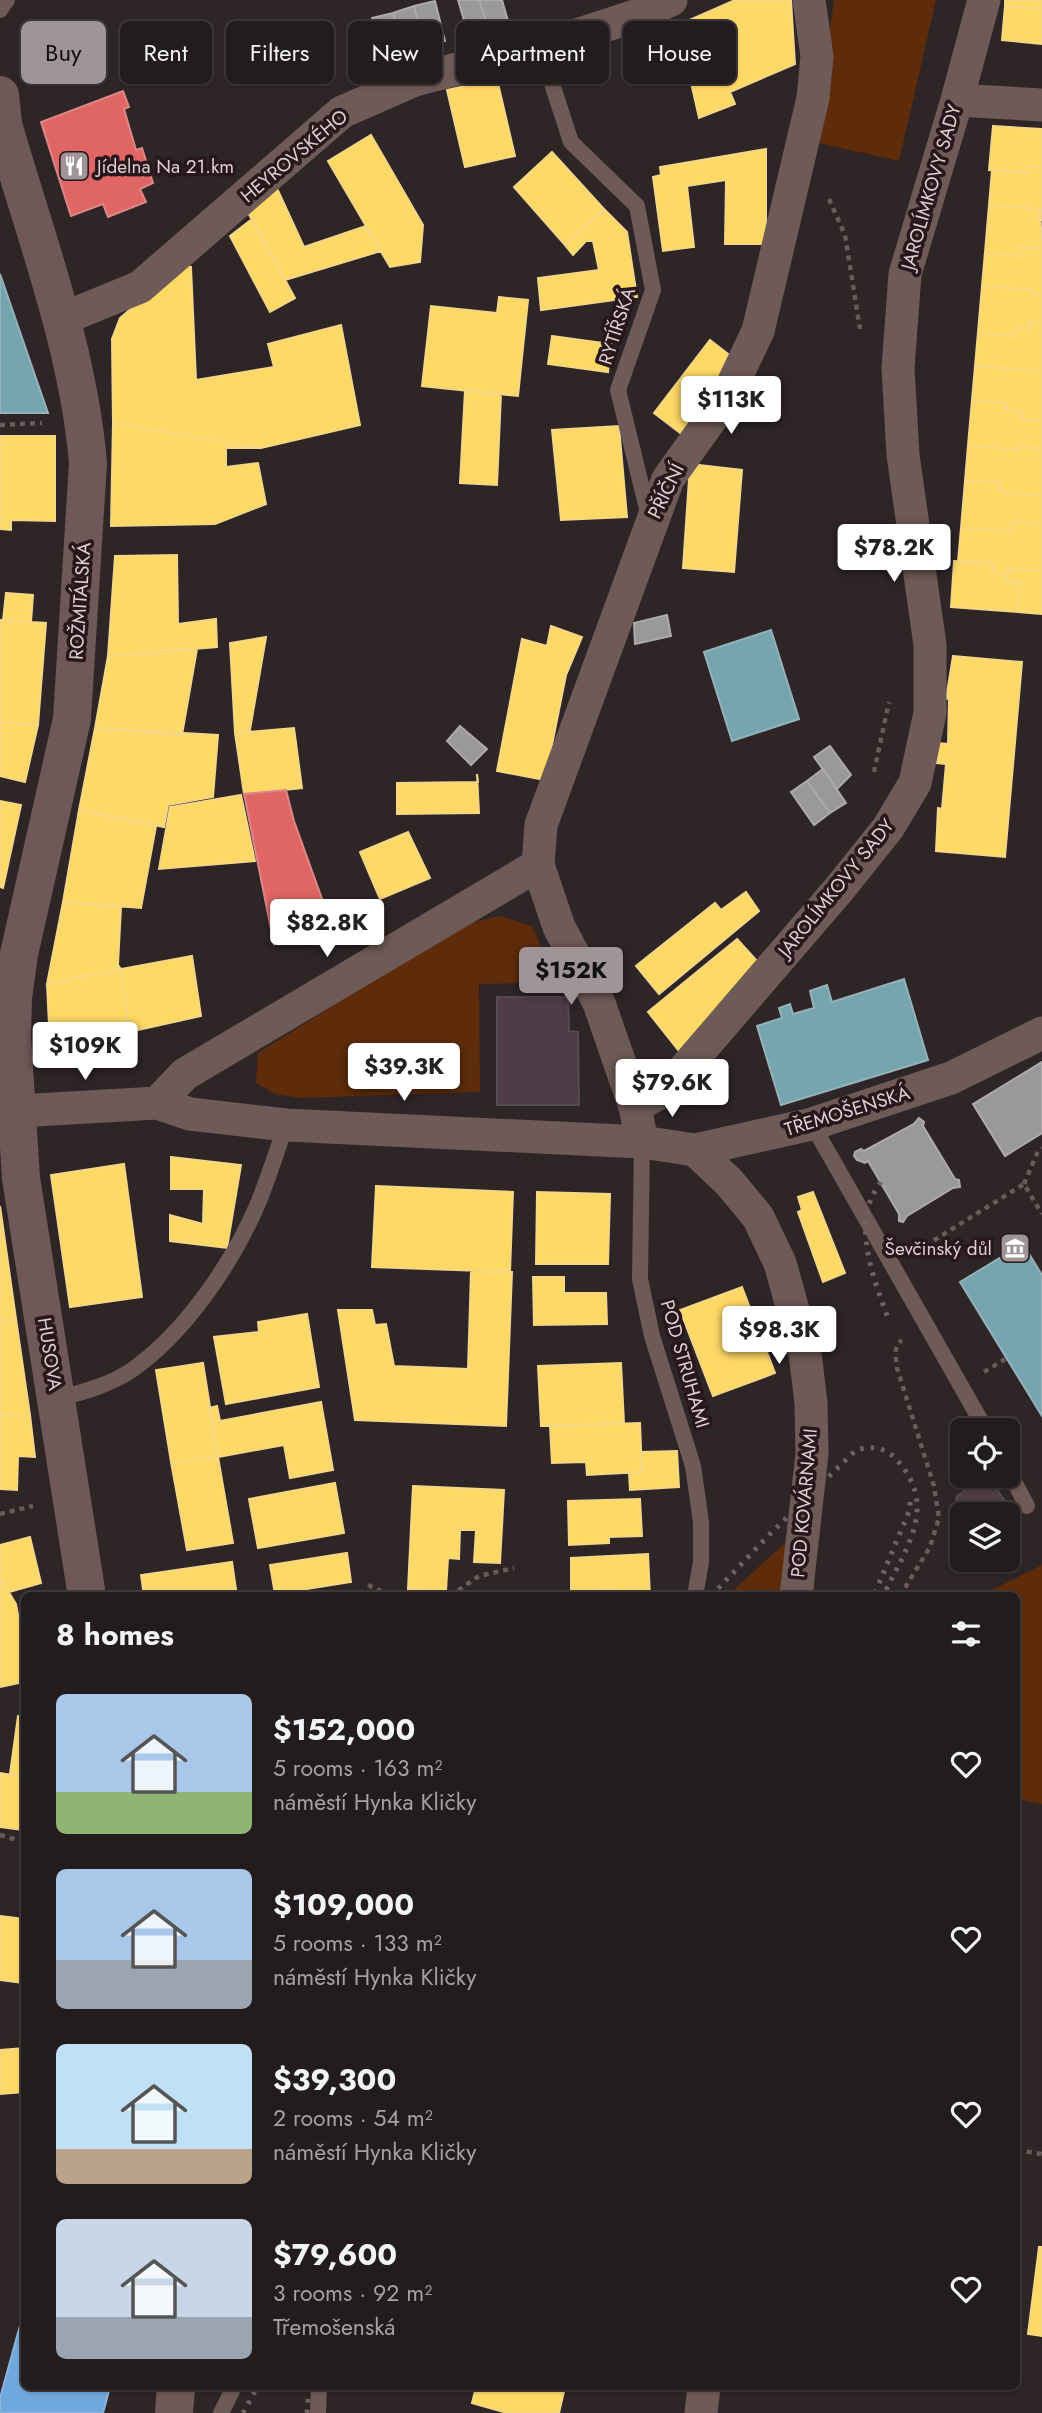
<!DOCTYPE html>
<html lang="en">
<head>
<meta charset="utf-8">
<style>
  :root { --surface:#221c1d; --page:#2e292a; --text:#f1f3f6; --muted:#a2a1a4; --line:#3f3a3b; --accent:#9f9496 }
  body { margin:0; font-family:Jost,sans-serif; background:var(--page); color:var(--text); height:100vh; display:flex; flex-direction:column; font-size:26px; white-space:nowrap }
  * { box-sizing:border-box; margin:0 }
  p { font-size:23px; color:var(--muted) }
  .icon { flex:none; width:38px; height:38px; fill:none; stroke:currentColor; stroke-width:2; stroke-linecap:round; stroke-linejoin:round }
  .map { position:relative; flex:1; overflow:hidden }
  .drawer { position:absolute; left:21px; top:1592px; width:999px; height:798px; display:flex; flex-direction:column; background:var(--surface); border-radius:10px; box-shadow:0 2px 5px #0004,0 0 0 2px var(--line) }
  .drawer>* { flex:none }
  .banner { position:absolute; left:21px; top:21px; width:1001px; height:63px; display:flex; gap:14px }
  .fabs { position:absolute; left:950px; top:1418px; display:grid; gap:14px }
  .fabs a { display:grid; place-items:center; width:70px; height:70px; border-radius:10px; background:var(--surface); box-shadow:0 2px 5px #0004,0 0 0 2px var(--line); font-size:35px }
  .price { position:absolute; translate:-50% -60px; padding:0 16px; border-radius:7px; background:#fff; color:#222; font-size:23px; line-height:46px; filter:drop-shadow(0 2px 4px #0008) }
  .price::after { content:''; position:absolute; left:50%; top:42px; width:21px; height:16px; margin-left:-10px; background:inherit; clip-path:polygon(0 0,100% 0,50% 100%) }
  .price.active { background:var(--accent); color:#111 }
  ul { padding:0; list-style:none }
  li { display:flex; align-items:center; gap:21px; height:175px; padding:0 35px }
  li span { display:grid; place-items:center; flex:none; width:196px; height:140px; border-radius:10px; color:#555 }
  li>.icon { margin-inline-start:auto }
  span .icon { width:84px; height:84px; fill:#fffc; stroke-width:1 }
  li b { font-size:30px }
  h2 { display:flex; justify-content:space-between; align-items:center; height:84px; padding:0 35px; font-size:30px }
  .pill { padding:0 24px; border-radius:10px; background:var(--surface); box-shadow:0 2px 5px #0004,0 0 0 2px var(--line); font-size:24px; line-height:63px }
  .pill.active { background:var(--accent); color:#111 }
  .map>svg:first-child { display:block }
  .green { fill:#5e2c0a }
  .homes { fill:#ffd966; stroke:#f4d686; stroke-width:2 }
  .shops { fill:#e06666; stroke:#df8686; stroke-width:2 }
  .schools { fill:#6fa8dc; stroke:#90b4d9; stroke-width:2 }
  .public { fill:#76a5af; stroke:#95b2ba; stroke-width:2 }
  .industry { fill:#999; stroke:#adaaaa; stroke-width:2 }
  .building { fill:#4f3c46; stroke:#544d50; stroke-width:2 }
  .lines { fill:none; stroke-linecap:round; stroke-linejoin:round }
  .path { stroke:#695b5a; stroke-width:4.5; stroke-dasharray:5 5; stroke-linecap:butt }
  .service { stroke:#6e5a57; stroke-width:16 }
  .minor { stroke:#6e5a57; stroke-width:33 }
  .primary { stroke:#6f5958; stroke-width:38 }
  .rail { stroke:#6f6262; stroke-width:5; stroke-dasharray:3.5 7; stroke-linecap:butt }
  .labels { text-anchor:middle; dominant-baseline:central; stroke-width:7; stroke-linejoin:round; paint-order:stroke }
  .street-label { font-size:19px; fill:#dcd0d2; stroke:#28171b }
  .poi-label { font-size:19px; fill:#dcd0d2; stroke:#28171b; text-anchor:start }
</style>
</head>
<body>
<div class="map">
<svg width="1042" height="2413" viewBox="0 0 1042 2413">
  <rect width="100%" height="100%" fill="#2e2527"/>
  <path class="green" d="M 834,0 L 936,0 L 899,161 L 814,142 Z
    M 500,916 L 532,926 L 548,962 L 551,983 L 479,984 L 480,1092 L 299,1098 L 275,1094 L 256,1083 L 258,1053 L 463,924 Z
    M 799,1530 L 817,1596 L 727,1596 Z
    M 1042,1565 L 1042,1804 L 1017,1799 L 1017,1596 L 979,1596 Z"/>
  <path class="homes" d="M 735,0 L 791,0 L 795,64 L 730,92 L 735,104 L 699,118 L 678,25 Z
    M 1005,0 L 1042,0 L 1042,9 L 1005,6 Z
    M 1005,6 L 1042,9 L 1042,44 L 1002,40 Z
    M 497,79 L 515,156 L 465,167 L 447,90 Z
    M 993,126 L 1042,129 L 1042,167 L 1028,167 L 1027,173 L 989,170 Z
    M 371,135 L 423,225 L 420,262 L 390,267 L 328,161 Z
    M 766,149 L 766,244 L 725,244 L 726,180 L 687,186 L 694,247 L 663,251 L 653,177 L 661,175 L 660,167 Z
    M 552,152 L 604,209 L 565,245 L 514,187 Z
    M 1028,167 L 1042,167 L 1042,220 L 1039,220 L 1040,209 L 989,205 L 992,170 L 1027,173 Z
    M 275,184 L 304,247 L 366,226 L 381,251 L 285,280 L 246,209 Z
    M 989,205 L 1040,209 L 1042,248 L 1021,248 L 1020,256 L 985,252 Z
    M 604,209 L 627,232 L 637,297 L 541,310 L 538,278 L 599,270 L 593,241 L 586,241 L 573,255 L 565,245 Z
    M 252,219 L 295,298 L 270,312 L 230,236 Z
    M 1021,248 L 1042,248 L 1042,295 L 1033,294 L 1033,290 L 982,286 L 985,252 L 1020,256 Z
    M 181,266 L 191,267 L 196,380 L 274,367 L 268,344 L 341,325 L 360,425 L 261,448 L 113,423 L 112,339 L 120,318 Z
    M 982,286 L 1033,290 L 1033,294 L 1042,295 L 1042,323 L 1030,322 L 1030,329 L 1014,328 L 1013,336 L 978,332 Z
    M 499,297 L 528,300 L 518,396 L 422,386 L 431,306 L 497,313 Z
    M 1030,322 L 1042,323 L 1042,372 L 975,366 L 978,332 L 1013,336 L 1014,328 L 1030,329 Z
    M 552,336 L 611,344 L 608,372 L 548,364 Z
    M 710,340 L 741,364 L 683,435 L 654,413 Z
    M 975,366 L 1042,372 L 1042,421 L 1022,419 L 1022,412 L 1006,411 L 1007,403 L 972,400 Z
    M 465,390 L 501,394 L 497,485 L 460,483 Z
    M 972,400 L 1007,403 L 1006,411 L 1022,412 L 1022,419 L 1042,421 L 1042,449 L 1019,447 L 1019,450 L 968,445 Z
    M 113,423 L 261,448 L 226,448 L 226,467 L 258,463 L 266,504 L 215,524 L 111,526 Z
    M 619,426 L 627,517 L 561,520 L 552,430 Z
    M 0,436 L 55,436 L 55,521 L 11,520 L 11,530 L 0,529 Z
    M 968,445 L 1019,450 L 1019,447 L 1042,449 L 1042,496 L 999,491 L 1000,483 L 965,481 Z
    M 690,464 L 742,470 L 734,572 L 683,568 Z
    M 965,481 L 1000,483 L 999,491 L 1042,496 L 1042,525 L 1012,522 L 1011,532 L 961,528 Z
    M 1012,522 L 1042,525 L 1042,571 L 1008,569 L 1008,573 L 992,572 L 993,564 L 958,561 L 961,528 L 1011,532 Z
    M 177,555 L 178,624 L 216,619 L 217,647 L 108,656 L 115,556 Z
    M 954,561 L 993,564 L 992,572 L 1008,573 L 1007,582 L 1021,583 L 1018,612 L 951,607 Z
    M 1008,569 L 1042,571 L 1042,614 L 1018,612 L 1021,583 L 1007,582 Z
    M 6,593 L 33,595 L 31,622 L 3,620 Z
    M 0,620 L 46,623 L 38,725 L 0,722 Z
    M 551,626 L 582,637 L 566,675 L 545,780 L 497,771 L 522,639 L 547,646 Z
    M 266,637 L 250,730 L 235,733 L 230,643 Z
    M 197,649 L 182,735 L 95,728 L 108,656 Z
    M 953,656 L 1022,662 L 1005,857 L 936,851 L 938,808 L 942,809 L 946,764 L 937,763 L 939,743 L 948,744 L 949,698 L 946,699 Z
    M 0,722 L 38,725 L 25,782 L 0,776 Z
    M 95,728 L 218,735 L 213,797 L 168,805 L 164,827 L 79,810 Z
    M 294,728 L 302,788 L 244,794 L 235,733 Z
    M 477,774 L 479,813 L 397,814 L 397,783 L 478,782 Z
    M 241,795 L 255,861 L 159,869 L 170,807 Z
    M 0,801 L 21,805 L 3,888 L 0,887 Z
    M 79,810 L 156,826 L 141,908 L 63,902 Z
    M 408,832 L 430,878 L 380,899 L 360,852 Z
    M 746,892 L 759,911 L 659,994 L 636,966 L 715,903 L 721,910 Z
    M 63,902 L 121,907 L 118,965 L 121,969 L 47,984 Z
    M 737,939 L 758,962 L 682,1055 L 648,1012 Z
    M 192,956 L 201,1016 L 129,1032 L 121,969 Z
    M 121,969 L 129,1032 L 50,1045 L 47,984 Z
    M 171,1157 L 241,1165 L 227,1248 L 170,1241 L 170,1215 L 203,1224 L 204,1189 L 171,1189 Z
    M 124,1164 L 142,1297 L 70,1307 L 51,1175 Z
    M 376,1186 L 513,1192 L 510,1272 L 372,1267 Z
    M 537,1192 L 610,1194 L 608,1264 L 536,1264 Z
    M 813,1192 L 845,1273 L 823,1282 L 798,1212 L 802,1210 L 798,1197 Z
    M 0,1206 L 16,1319 L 0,1321 Z
    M 471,1271 L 512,1272 L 506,1426 L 355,1420 L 338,1310 L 372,1310 L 375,1325 L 386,1324 L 394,1366 L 468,1369 Z
    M 533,1277 L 564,1277 L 564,1293 L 606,1293 L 607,1324 L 534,1325 Z
    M 742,1287 L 775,1373 L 713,1396 L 680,1310 Z
    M 307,1314 L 319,1387 L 226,1404 L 214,1337 L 259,1332 L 258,1322 Z
    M 16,1319 L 30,1415 L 0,1415 L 0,1321 Z
    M 203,1363 L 218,1457 L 171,1462 L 156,1370 Z
    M 621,1363 L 624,1423 L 541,1426 L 538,1366 Z
    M 321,1402 L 333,1470 L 290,1478 L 284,1445 L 218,1457 L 209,1408 L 217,1406 L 220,1421 Z
    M 0,1415 L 30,1415 L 35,1457 L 18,1456 L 17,1490 L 0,1489 Z
    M 640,1423 L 642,1472 L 587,1475 L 586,1462 L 552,1463 L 550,1426 Z
    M 677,1451 L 679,1487 L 630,1490 L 629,1473 L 642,1472 L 641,1452 Z
    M 218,1457 L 233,1543 L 187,1550 L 171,1462 Z
    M 335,1483 L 344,1533 L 258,1548 L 249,1499 Z
    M 413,1486 L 504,1490 L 500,1563 L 474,1562 L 476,1530 L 460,1530 L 459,1559 L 448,1558 L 446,1591 L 408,1589 Z
    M 640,1499 L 642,1536 L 609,1537 L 609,1543 L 569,1545 L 568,1501 Z
    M 30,1537 L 41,1583 L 9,1592 L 0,1577 L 0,1545 Z
    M 347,1553 L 351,1582 L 275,1594 L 270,1565 Z
    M 648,1554 L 650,1596 L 617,1596 L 617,1589 L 571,1591 L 571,1558 Z
    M 232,1562 L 237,1596 L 144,1596 L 141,1575 Z
    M 0,1577 L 16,1604 L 24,1646 L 24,1682 L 0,1687 Z
    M 18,1716 L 24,1717 L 24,1777 L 10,1774 Z
    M 0,1773 L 24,1777 L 24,1830 L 0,1827 Z
    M 0,1916 L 24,1919 L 24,1983 L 0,1980 Z
    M 24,2048 L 24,2092 L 0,2094 L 0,2050 Z
    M 1039,2247 L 1042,2247 L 1042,2336 L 1028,2334 Z
    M 476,2387 L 565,2387 L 559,2413 L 507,2413 L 472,2403 Z"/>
  <path class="shops" d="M 123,91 L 129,107 L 124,109 L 136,150 L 142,148 L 153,183 L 140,189 L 146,202 L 108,217 L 103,204 L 71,216 L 41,122 Z
    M 286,790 L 294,821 L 330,921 L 274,944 L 244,794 Z"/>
  <path class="schools" d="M 24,2311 L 24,2387 L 110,2387 L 103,2413 L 0,2413 L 0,2398 Z"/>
  <path class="public" d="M 0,274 L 48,413 L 0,413 Z
    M 771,630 L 799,719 L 732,741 L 704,652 Z
    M 904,979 L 928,1060 L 781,1105 L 757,1026 L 782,1018 L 779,1008 L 790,1004 L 793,1014 L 814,1008 L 810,991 L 827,985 L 832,1002 Z
    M 1023,1244 L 1042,1275 L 1042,1416 L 960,1282 Z"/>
  <path class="industry" d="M 458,0 L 479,0 L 488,27 L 468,34 Z
    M 479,0 L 502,0 L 508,21 L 488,27 Z
    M 435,1 L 445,41 L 425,45 L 414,6 Z
    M 414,6 L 425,45 L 404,50 L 393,13 Z
    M 393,13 L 404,50 L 383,55 L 372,18 Z
    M 373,20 L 383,55 L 367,69 L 352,25 Z
    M 667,615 L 671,636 L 635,644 L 634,623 Z
    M 460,726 L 487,749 L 471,765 L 447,741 Z
    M 830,746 L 851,775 L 837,789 L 814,757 Z
    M 823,769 L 846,803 L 830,813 L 807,781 Z
    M 807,781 L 830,813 L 814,825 L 791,792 Z
    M 1042,1062 L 1042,1133 L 1005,1156 L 973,1104 Z
    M 919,1118 L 924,1122 L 923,1126 L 955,1179 L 959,1180 L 960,1187 L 953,1188 L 907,1216 L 903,1222 L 899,1221 L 899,1214 L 868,1161 L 865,1163 L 857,1160 L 854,1156 L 855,1152 L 861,1149 L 864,1151 L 914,1124 Z"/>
  <path class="building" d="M 497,997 L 568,997 L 569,1031 L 578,1032 L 579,1105 L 497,1105 Z
    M 974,1484 L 995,1487 L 1007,1504 L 1005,1514 L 962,1514 L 962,1529 L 953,1516 L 957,1496 Z"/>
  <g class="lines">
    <path class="path" d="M 829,199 L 845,235 L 860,329
      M 0,425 L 42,423
      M 874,772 L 889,702
      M 1024,1184 L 1038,1151 L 1042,1148
      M 917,1251 L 1024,1184 L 1042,1214
      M 984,1372 L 1007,1358
      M 0,1514 L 33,1506
      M 368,1585 L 391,1596
      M 450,1596 L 479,1576 L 514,1568
      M 900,1596 L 930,1547 L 939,1518 L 934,1486 L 897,1368 C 896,1358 893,1346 902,1340
      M 0,1835 L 24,1842
      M 1017,2150 L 1042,2154"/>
    <path class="service" d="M 0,10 L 7,0
      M 540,47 L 571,142 L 637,206 L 653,290 L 618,390 L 649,517
      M 812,1124 L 986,1430
      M 642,1142 L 640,1279 L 652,1336 L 693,1466 L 701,1522 L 701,1562 L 695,1596
      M 57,1399 C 83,1392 110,1385 132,1370 C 186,1332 234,1261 259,1201 C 269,1176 277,1150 286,1125
      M 1008,1470 L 1027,1506
      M 221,2413 L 234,2387
      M 318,2413 L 319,2387"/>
    <path class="minor" d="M 957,100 L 1042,105
      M 62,319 L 140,287 L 342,112 L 415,80 L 540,47 L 644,13 L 671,0
      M 157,1103 L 185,1074 L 538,865
      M 635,1107 L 668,1088 L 840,888 L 888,828 L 915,783 L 930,713 L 930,645 L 903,455 L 898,368 L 905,274 L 957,100 L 984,0
      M 0,1112 L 157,1103 L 190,1114 L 286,1125 L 642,1142 L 695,1150 L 812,1124 L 951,1078 L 1042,1033
      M 642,1142 L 635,1107 L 599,1003 L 559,927 L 538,865 L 541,825 L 668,479 L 726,398 L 758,331 L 813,98 L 817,56 L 809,0
      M 695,1150 L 729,1182 L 758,1217 L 780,1263 L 805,1353 L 811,1403 L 812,1454 L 796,1596
      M 701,2413 L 704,2387"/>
    <path class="primary" d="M 0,95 L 3,124 C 35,236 78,346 88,463 L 72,719 L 19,954 L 13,998 L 12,1036 L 21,1178 L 87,1596
      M 174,2413 L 176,2387"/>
    <path class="rail" d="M 881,1182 C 850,1221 873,1277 888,1318
      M 875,1593 L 910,1509 L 910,1495
      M 711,1596 L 769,1535 L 855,1451 C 869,1445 884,1447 895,1458 C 940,1505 906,1548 883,1596
      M 243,2413 L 257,2387
      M 307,2413 L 309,2387"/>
  </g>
  <defs>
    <g id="restaurant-square" transform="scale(1.575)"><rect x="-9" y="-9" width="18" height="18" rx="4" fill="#9f9496" stroke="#28171b"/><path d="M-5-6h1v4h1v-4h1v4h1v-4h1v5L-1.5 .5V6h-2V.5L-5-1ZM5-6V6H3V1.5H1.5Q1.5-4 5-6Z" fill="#fff"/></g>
    <g id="museum-square" transform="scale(1.575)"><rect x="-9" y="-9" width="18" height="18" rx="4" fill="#9f9496" stroke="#28171b"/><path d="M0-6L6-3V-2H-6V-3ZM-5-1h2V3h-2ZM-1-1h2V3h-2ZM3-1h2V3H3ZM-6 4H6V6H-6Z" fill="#fff"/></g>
  </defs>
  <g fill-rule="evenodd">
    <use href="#restaurant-square" x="74" y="166"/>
    <use href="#museum-square" x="1015" y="1248"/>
  </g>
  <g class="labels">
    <g class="street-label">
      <text transform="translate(294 156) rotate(-40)">HEYROVSKÉHO</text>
      <text transform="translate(931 187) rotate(-74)">JAROLÍMKOVY SADY</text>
      <text transform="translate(617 326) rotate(-72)">RYTÍŘSKÁ</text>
      <text transform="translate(666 491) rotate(-64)">PŘÍČNÍ</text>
      <text transform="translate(80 601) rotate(-86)">ROŽMITÁLSKÁ</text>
      <text transform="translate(836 888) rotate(-51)">JAROLÍMKOVY SADY</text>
      <text transform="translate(847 1111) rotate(-17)">TŘEMOŠENSKÁ</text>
      <text transform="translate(50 1354) rotate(81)">HUSOVA</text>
      <text transform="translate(685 1364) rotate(74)">POD STRUHAMI</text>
      <text transform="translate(804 1503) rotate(-85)">POD KOVÁRNAMI</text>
    </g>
    <g class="poi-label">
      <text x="97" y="166">Jídelna Na 21.km</text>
      <text x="992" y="1248" text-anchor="end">Ševčinský důl</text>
    </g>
  </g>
</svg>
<div class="fabs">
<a><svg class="icon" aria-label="locate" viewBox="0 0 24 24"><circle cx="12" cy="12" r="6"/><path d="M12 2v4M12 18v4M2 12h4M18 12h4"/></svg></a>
<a><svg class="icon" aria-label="layers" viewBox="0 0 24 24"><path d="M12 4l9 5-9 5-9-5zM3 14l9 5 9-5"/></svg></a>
</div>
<b class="price" style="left:731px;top:436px">$113K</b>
<b class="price" style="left:894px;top:584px">$78.2K</b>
<b class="price" style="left:327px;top:959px">$82.8K</b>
<b class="price active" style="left:571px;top:1007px">$152K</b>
<b class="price" style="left:85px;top:1082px">$109K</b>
<b class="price" style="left:404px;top:1103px">$39.3K</b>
<b class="price" style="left:672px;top:1119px">$79.6K</b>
<b class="price" style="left:779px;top:1366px">$98.3K</b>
<div class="banner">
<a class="pill active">Buy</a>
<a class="pill">Rent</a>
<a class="pill">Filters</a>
<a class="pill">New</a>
<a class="pill">Apartment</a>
<a class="pill">House</a>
</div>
<section class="drawer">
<h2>8 homes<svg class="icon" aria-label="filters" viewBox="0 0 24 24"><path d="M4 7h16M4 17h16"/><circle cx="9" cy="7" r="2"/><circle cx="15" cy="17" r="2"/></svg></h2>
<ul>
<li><span style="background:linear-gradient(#a9c7e8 70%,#8fb573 0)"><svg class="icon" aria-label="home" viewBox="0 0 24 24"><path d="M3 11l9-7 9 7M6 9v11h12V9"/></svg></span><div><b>$152,000</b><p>5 rooms · 163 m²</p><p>náměstí Hynka Kličky</p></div><svg class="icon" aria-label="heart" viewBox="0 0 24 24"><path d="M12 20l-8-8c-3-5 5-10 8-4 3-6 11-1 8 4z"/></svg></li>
<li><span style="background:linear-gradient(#a9c7e8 65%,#9aa5b1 0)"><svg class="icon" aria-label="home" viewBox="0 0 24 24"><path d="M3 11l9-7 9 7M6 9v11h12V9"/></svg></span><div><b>$109,000</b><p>5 rooms · 133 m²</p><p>náměstí Hynka Kličky</p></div><svg class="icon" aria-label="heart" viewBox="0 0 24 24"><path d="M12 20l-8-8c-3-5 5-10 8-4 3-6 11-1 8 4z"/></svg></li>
<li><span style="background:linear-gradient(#bfe0f5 75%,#b9a48a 0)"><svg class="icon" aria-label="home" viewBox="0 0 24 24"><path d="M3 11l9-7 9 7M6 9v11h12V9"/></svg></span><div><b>$39,300</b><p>2 rooms · 54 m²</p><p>náměstí Hynka Kličky</p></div><svg class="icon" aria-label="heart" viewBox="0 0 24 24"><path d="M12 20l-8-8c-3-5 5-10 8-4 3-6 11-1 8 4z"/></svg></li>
<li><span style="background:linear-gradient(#c9d6e8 70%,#9aa5b1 0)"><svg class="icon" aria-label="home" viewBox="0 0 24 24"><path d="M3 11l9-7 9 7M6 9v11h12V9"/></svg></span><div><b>$79,600</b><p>3 rooms · 92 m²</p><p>Třemošenská</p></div><svg class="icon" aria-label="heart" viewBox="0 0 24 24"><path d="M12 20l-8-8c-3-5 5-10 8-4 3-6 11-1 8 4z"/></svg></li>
</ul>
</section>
</div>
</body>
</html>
